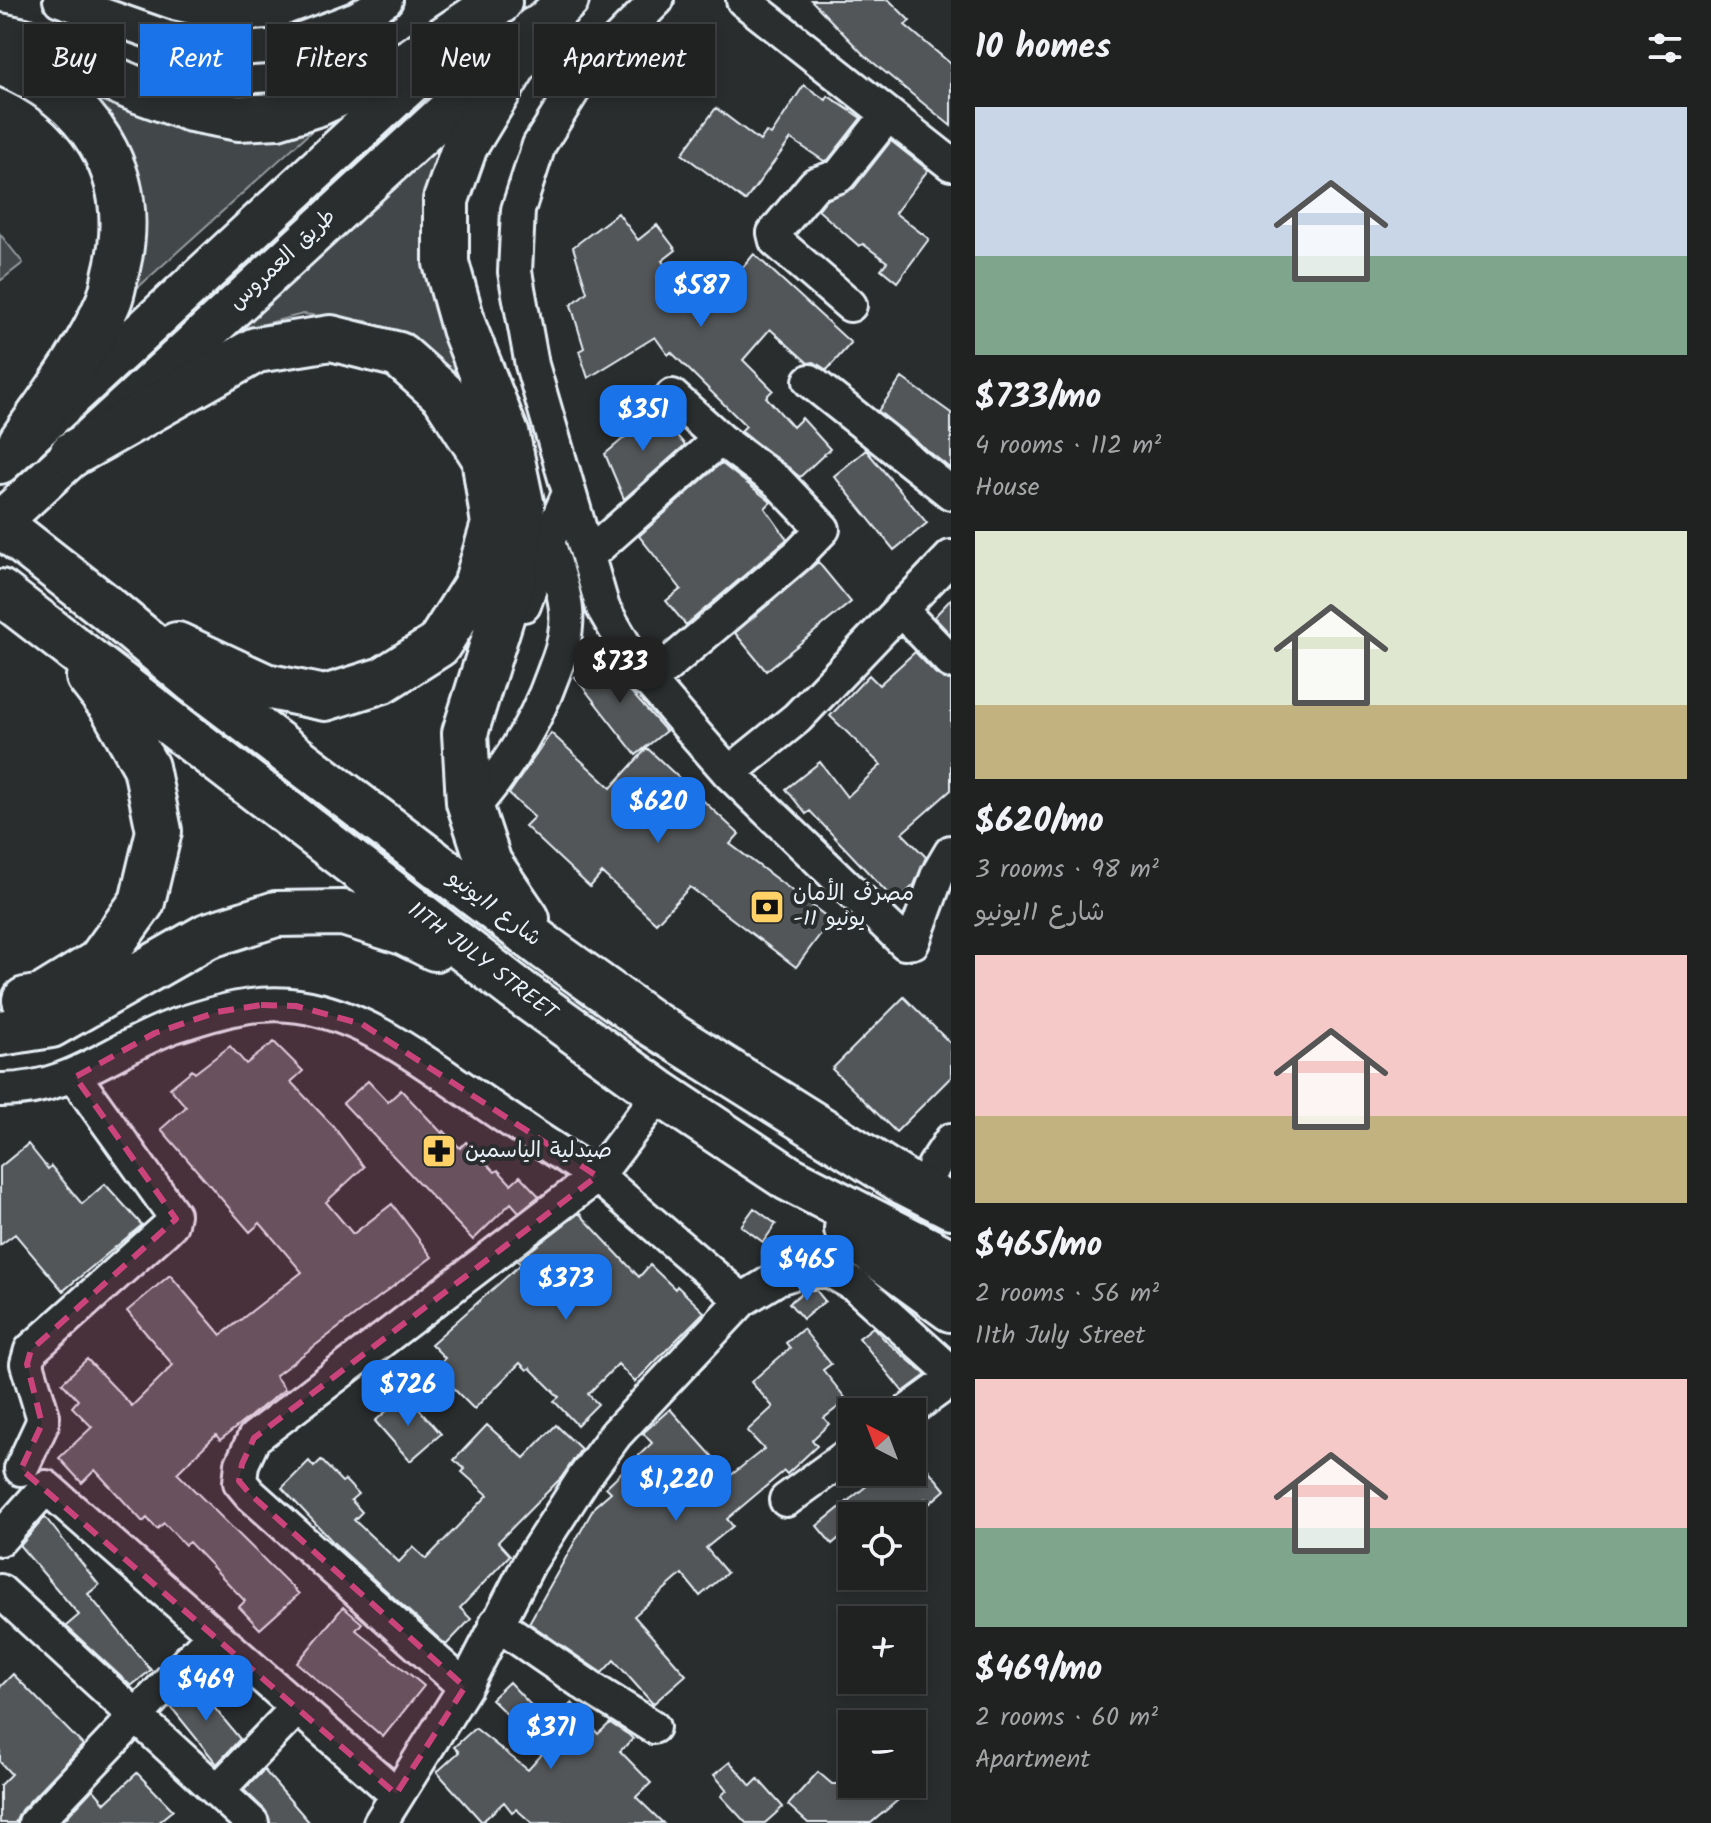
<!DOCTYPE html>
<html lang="en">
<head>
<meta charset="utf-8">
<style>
  :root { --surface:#202222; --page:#282a2a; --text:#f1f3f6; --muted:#a2a4a5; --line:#3d3f40; --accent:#1a73e8 }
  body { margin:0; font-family:Kalam,"Playpen Sans Arabic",sans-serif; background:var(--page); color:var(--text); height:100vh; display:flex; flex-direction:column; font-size:30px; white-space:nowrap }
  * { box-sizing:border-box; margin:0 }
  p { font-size:26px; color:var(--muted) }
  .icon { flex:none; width:44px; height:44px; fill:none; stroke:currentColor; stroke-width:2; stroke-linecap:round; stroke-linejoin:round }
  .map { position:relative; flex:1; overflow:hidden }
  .sheet { display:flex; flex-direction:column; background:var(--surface); width:760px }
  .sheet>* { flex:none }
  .banner { position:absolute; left:24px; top:24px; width:760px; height:72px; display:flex; gap:16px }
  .needle { width:52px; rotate:318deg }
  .fabs { position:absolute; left:838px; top:1398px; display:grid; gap:16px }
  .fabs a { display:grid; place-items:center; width:88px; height:88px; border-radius:0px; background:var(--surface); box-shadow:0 4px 12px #0003,0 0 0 2px var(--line); font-size:40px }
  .price { position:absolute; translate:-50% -68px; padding:0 18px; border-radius:16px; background:var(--accent); color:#fff; font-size:26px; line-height:52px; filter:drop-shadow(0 2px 4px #0008) }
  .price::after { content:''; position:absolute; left:50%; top:48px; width:24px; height:18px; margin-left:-12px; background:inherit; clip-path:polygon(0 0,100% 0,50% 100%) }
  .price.on { background:#222; color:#fff }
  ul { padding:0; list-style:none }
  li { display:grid; align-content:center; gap:16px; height:424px; padding:0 24px }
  li span { display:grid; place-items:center; height:248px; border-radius:0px; color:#555 }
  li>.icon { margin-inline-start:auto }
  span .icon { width:144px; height:144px; fill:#fffc; stroke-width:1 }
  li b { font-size:34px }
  h2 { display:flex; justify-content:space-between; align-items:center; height:96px; padding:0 24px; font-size:34px }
  .tag { padding:0 28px; border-radius:0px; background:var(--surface); box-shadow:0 4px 12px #0003,0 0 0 2px var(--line); font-size:28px; line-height:72px }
  .tag.on { background:var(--accent); color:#fff }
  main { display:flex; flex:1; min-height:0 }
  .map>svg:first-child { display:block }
  .green { fill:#424648; stroke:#959ca0; stroke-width:2 }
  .building { fill:#535759; stroke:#e8f1f8; stroke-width:2 }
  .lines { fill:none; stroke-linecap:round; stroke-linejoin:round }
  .minor-casing { stroke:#e8f1f8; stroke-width:38 }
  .major-casing { stroke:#e8f1f8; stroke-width:46 }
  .highway-casing { stroke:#e8f1f8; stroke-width:50 }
  .minor { stroke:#2a2d2e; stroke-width:32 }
  .major { stroke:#2a2d2e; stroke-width:40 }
  .highway { stroke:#2a2d2e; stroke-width:44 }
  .marked { fill:#ca437a; fill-opacity:0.2; stroke:#ca437a; stroke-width:6; stroke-dasharray:16 10; stroke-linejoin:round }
  .labels { text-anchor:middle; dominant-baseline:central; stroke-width:8; stroke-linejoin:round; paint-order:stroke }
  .street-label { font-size:22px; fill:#e8f1f8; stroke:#2a2d2e }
  .poi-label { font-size:22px; fill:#e8f1f8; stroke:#2a2d2e; text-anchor:start }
</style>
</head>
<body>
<main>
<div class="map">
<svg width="951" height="1823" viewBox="0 0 951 1823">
  <rect width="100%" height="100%" fill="#2a2d2e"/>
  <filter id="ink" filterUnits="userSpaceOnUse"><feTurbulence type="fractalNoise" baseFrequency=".0125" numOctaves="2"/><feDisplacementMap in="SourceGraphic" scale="16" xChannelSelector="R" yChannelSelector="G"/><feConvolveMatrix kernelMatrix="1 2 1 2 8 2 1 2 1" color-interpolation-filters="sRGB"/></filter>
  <g filter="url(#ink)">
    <path class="green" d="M 56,72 L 336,109 L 124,300 L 137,227 Z
      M 464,120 L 432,193 L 488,424 L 422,345 L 366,321 L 303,314 L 234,332 Z
      M 0,234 L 23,263 L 0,281 Z"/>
    <path class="building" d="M 811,0 L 889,0 L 910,21 L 905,25 L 951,64 L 951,126 L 864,55 Z
      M 804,85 L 826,100 L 828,96 L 861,118 L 828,160 L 824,161 L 791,139 L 745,201 L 682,154 L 716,108 L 760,141 L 766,132 L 771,135 Z
      M 891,141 L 928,170 L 895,213 L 929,239 L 897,282 L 881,269 L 887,262 L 863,244 L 859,246 L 818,210 L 826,200 L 854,188 Z
      M 618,213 L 638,240 L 657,225 L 676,250 L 662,261 L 685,292 L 696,284 L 711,305 L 754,254 L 851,343 L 827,370 L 814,362 L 808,363 L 770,329 L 743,360 L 773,390 L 766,397 L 793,427 L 802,418 L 830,449 L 800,477 L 741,431 L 746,426 L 671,352 L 668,355 L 655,337 L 588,378 L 579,351 L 584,348 L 571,305 L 587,292 L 573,247 Z
      M 902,378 L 951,413 L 951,469 L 878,411 Z
      M 656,411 L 685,445 L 624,499 L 605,454 Z
      M 866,450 L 927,523 L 894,550 L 834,476 Z
      M 721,463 L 771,502 L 765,508 L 787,539 L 686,625 L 666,601 L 681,589 L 639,536 Z
      M 818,562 L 851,602 L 766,671 L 735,633 Z
      M 951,599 L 951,635 L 934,617 Z
      M 915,652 L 937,675 L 951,680 L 951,790 L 902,833 L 926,857 L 914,885 L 896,902 L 810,811 L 806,814 L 786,789 L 820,762 L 847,797 L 881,765 L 830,716 L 869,675 L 879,685 Z
      M 605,653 L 629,690 L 666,731 L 636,755 L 575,677 Z
      M 551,733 L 611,788 L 647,748 L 739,834 L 730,844 L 831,920 L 796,967 L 690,887 L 656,923 L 602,873 L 590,887 L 525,826 L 534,817 L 509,794 Z
      M 904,997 L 951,1044 L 951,1077 L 896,1132 L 832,1069 Z
      M 274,1042 L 303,1071 L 291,1082 L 333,1126 L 364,1167 L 326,1202 L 353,1234 L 392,1204 L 432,1257 L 275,1376 L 285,1389 L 220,1440 L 216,1435 L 177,1473 L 299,1594 L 260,1629 L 239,1607 L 245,1601 L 189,1542 L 185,1545 L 164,1523 L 157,1529 L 147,1518 L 143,1522 L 95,1470 L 82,1483 L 59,1458 L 92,1427 L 72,1407 L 78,1400 L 62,1383 L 87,1359 L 132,1406 L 173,1365 L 127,1311 L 170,1275 L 221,1335 L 302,1272 L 260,1223 L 250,1232 L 161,1129 L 186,1107 L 170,1088 L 192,1070 L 195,1073 L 230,1046 L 246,1064 Z
      M 368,1081 L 388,1102 L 401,1090 L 442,1133 L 444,1131 L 460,1148 L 466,1142 L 495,1172 L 498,1170 L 511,1184 L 520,1176 L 539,1196 L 519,1212 L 511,1203 L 473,1240 L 343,1103 Z
      M 28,1144 L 48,1169 L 51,1166 L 82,1204 L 105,1184 L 142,1225 L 63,1291 L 15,1234 L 0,1245 L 0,1167 Z
      M 754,1208 L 776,1224 L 763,1242 L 741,1226 Z
      M 579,1213 L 639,1277 L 650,1265 L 675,1289 L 677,1286 L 704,1312 L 635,1382 L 618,1364 L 588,1394 L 598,1404 L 577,1425 L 554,1401 L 559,1397 L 530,1368 L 527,1370 L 520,1363 L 474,1409 L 443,1378 L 449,1372 L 440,1363 L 445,1358 L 431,1344 L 521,1264 L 517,1261 Z
      M 806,1290 L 816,1290 L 825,1301 L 803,1319 L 789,1303 Z
      M 873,1327 L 886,1341 L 926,1375 L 903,1392 L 859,1338 Z
      M 803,1329 L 831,1364 L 823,1370 L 847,1400 L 824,1418 L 829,1424 L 812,1440 L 817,1446 L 787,1474 L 784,1471 L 727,1519 L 733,1526 L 706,1548 L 727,1573 L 700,1596 L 682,1574 L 634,1616 L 686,1675 L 653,1704 L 614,1660 L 602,1673 L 529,1623 L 595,1506 L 611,1492 L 606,1487 L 652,1443 L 643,1433 L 670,1409 L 730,1476 L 764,1449 L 747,1431 L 773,1407 L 751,1382 L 790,1348 L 786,1343 Z
      M 406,1394 L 441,1434 L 410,1461 L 375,1421 Z
      M 487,1425 L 524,1458 L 556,1425 L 581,1449 L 561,1478 L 498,1542 L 510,1555 L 460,1608 L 471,1619 L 446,1645 L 335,1544 L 282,1488 L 309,1461 L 314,1467 L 321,1460 L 342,1482 L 345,1480 L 358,1494 L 351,1500 L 362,1512 L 354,1520 L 399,1562 L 413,1547 L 426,1559 L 488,1495 L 462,1472 L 465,1469 L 454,1460 Z
      M 912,1450 L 945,1490 L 929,1504 L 925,1499 L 904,1516 L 852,1516 L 852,1527 L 832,1544 L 817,1526 L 884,1472 L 912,1472 Z
      M 45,1517 L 99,1585 L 88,1594 L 151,1670 L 131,1686 L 66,1626 L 79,1615 L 20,1546 Z
      M 343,1607 L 362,1623 L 356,1630 L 424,1686 L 383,1737 L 297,1663 Z
      M 13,1674 L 83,1745 L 21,1810 L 15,1823 L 0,1823 L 0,1785 L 11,1774 L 0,1762 L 0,1687 Z
      M 509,1682 L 543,1718 L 547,1715 L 552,1721 L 572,1703 L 598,1734 L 610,1723 L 629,1735 L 633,1739 L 620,1751 L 651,1783 L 636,1797 L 663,1823 L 532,1823 L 516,1809 L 512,1812 L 504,1802 L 482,1822 L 437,1772 L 459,1752 L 454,1747 L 475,1728 L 528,1770 L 545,1751 L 491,1699 Z
      M 194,1683 L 240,1739 L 217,1764 L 171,1707 Z
      M 730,1762 L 751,1786 L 758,1779 L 783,1807 L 765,1823 L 746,1823 L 721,1796 L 727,1790 L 714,1775 Z
      M 264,1770 L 310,1823 L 270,1823 L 265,1810 L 244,1790 Z
      M 818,1772 L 832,1784 L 917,1784 L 871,1823 L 808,1823 L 788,1805 Z
      M 137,1773 L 173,1810 L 157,1823 L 62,1822 L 93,1789 L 105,1803 Z"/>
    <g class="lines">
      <g class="minor-casing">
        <path id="minor" d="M 60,0 L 166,37 L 222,50 L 283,46 L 357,18 L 386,0
          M 657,0 L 583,75 L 539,145 L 518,210 L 515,272 L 532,365 L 603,608 L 645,680 L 649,681 L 729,773 L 905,943 L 913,942 L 938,874 L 951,852
          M 743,0 L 951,164
          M 850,305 L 776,241 L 774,233 L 815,184 L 839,176 L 887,116
          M 810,381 L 951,493
          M 589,555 L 720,439 L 672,396
          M 524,605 L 537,567 L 569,493
          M 900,609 L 951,662
          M 649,681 L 798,555 L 823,529 L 778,482 L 720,439
          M 729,773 L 797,718 L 951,557
          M 482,797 C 513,759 537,720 553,674 C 559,658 565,643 566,626 C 569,598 555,567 548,541
          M 0,1090 C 70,1091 113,1048 174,1026 C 214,1013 256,999 299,1006 C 364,1016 417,1057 470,1093 C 512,1122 554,1150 597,1176 L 660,1093
          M 934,1166 L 951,1140
          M 907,1412 L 951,1380
          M 21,1469 L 42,1424 L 43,1416 L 27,1364 L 31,1350 L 165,1230 L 171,1224 L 173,1214 L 75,1077
          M 786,1500 L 852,1452
          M 0,1539 L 46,1487 L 396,1794
          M 0,1591 L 252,1823
          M 496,1623 L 589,1687 L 653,1727
          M 465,1687 L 250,1494 L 240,1482 L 242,1464 L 254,1438 L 597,1176 L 742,1300 L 778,1278 L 800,1271 L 830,1271 L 856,1286 L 951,1372
          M 217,1791 L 298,1707
          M 35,1823 L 214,1634
          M 380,1823 L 465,1687 L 529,1563 L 585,1476 L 616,1434 L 742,1300"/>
      </g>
      <g class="major-casing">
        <path id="major" d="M 0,463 L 446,50
          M 0,522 L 568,0"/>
      </g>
      <g class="highway-casing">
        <path id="highway" d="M 0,36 L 24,41 L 138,90 L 191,109 L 238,118 L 277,116 L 319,103 L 411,61 L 499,2
          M 0,62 C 88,97 140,172 117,268 C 114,279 113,292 108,303 C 86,354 52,397 21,442
          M 72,454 L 256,350 L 331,338 L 399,355 L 444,395 L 484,457 L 494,524 L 476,585 L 438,645 L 383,680 L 325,698 L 265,686 L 177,645
          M 0,524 L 107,608 L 193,680 L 546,948 L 648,1021 L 906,1183 L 951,1206
          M 0,592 L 516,989 L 660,1093 L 788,1178 L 951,1262
          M 527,919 L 489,863 L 469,802 L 465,733 L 515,573 L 522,507 L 507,436 L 464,328 L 446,263 L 446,200 L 465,146 L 536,29
          M 25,1000 L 42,997 L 99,962 L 142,902 L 159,831 L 146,767 L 113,708 L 89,677
          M 0,1033 L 51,1025 L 207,936 L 276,914 L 343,913 L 403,932 L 435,948
          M 847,1229 L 870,1250 L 951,1309"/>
      </g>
      <use href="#minor" class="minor"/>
      <use href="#major" class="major"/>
      <use href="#highway" class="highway"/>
    </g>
  </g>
  <path class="marked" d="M 261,1005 L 296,1006 L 362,1024 L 597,1176 L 254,1438 L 242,1464 L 239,1481 L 250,1494 L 465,1687 L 396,1794 L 21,1469 L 42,1424 L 27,1364 L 31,1350 L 176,1219 L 75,1077 L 155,1033 L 217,1012 Z"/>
  <defs>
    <g id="bank-square" transform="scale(1.8)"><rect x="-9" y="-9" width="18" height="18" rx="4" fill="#ffd166" stroke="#2a2d2e"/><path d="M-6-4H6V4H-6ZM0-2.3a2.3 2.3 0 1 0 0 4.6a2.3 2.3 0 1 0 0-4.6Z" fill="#111"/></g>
    <g id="pharmacy-square" transform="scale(1.8)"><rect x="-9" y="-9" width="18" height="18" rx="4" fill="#ffd166" stroke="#2a2d2e"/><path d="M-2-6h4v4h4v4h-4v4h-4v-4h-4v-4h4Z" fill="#111"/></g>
  </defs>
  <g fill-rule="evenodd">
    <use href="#bank-square" x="767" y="907"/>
    <use href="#pharmacy-square" x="439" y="1151"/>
  </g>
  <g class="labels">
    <g class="street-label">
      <text transform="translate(283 260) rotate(-43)">طريق العمروس</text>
      <text transform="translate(494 909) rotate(37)">شارع 11يونيو</text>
      <text transform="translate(482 962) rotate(37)">11TH JULY STREET</text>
    </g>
    <g class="poi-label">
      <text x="793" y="894">مصرف الأمان<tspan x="793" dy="25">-11 يونيو</tspan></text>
      <text x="465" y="1151">صيدلية الياسمين</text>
    </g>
  </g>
</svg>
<div class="fabs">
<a><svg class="needle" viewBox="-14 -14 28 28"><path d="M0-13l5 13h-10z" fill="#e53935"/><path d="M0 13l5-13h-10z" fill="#a2a4a5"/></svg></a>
<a><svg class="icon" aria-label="locate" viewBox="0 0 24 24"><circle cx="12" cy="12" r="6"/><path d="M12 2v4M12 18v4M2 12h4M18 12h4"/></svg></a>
<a>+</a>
<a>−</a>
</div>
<b class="price" style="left:701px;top:329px">$587</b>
<b class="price" style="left:643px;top:453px">$351</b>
<b class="price on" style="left:620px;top:705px">$733</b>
<b class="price" style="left:658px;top:845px">$620</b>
<b class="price" style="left:807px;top:1303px">$465</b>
<b class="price" style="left:566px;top:1322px">$373</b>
<b class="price" style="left:408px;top:1428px">$726</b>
<b class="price" style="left:676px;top:1523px">$1,220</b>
<b class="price" style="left:206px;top:1723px">$469</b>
<b class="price" style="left:551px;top:1771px">$371</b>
<div class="banner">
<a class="tag">Buy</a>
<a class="tag on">Rent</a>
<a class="tag">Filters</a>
<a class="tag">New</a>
<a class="tag">Apartment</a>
</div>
</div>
<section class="sheet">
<h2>10 homes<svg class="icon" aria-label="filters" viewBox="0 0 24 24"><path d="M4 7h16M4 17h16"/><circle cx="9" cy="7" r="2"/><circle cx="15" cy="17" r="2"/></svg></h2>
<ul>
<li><span style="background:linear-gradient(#c9d6e8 60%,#7fa58c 0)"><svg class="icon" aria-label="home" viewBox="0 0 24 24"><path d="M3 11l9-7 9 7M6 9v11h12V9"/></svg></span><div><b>$733/mo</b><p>4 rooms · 112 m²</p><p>House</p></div></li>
<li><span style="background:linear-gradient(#dfe7d0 70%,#c2b280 0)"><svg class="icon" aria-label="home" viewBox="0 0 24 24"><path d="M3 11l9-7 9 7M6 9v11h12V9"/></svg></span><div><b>$620/mo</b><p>3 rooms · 98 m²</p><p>شارع 11يونيو</p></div></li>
<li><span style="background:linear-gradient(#f6c9c9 65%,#c2b280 0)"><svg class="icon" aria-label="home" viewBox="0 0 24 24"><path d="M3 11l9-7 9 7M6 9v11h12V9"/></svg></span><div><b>$465/mo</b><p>2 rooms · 56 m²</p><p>11th July Street</p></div></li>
<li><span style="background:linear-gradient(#f6c9c9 60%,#7fa58c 0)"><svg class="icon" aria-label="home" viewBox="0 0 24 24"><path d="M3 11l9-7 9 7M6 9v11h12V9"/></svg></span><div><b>$469/mo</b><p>2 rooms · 60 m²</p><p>Apartment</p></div></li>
</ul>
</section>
</main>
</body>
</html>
